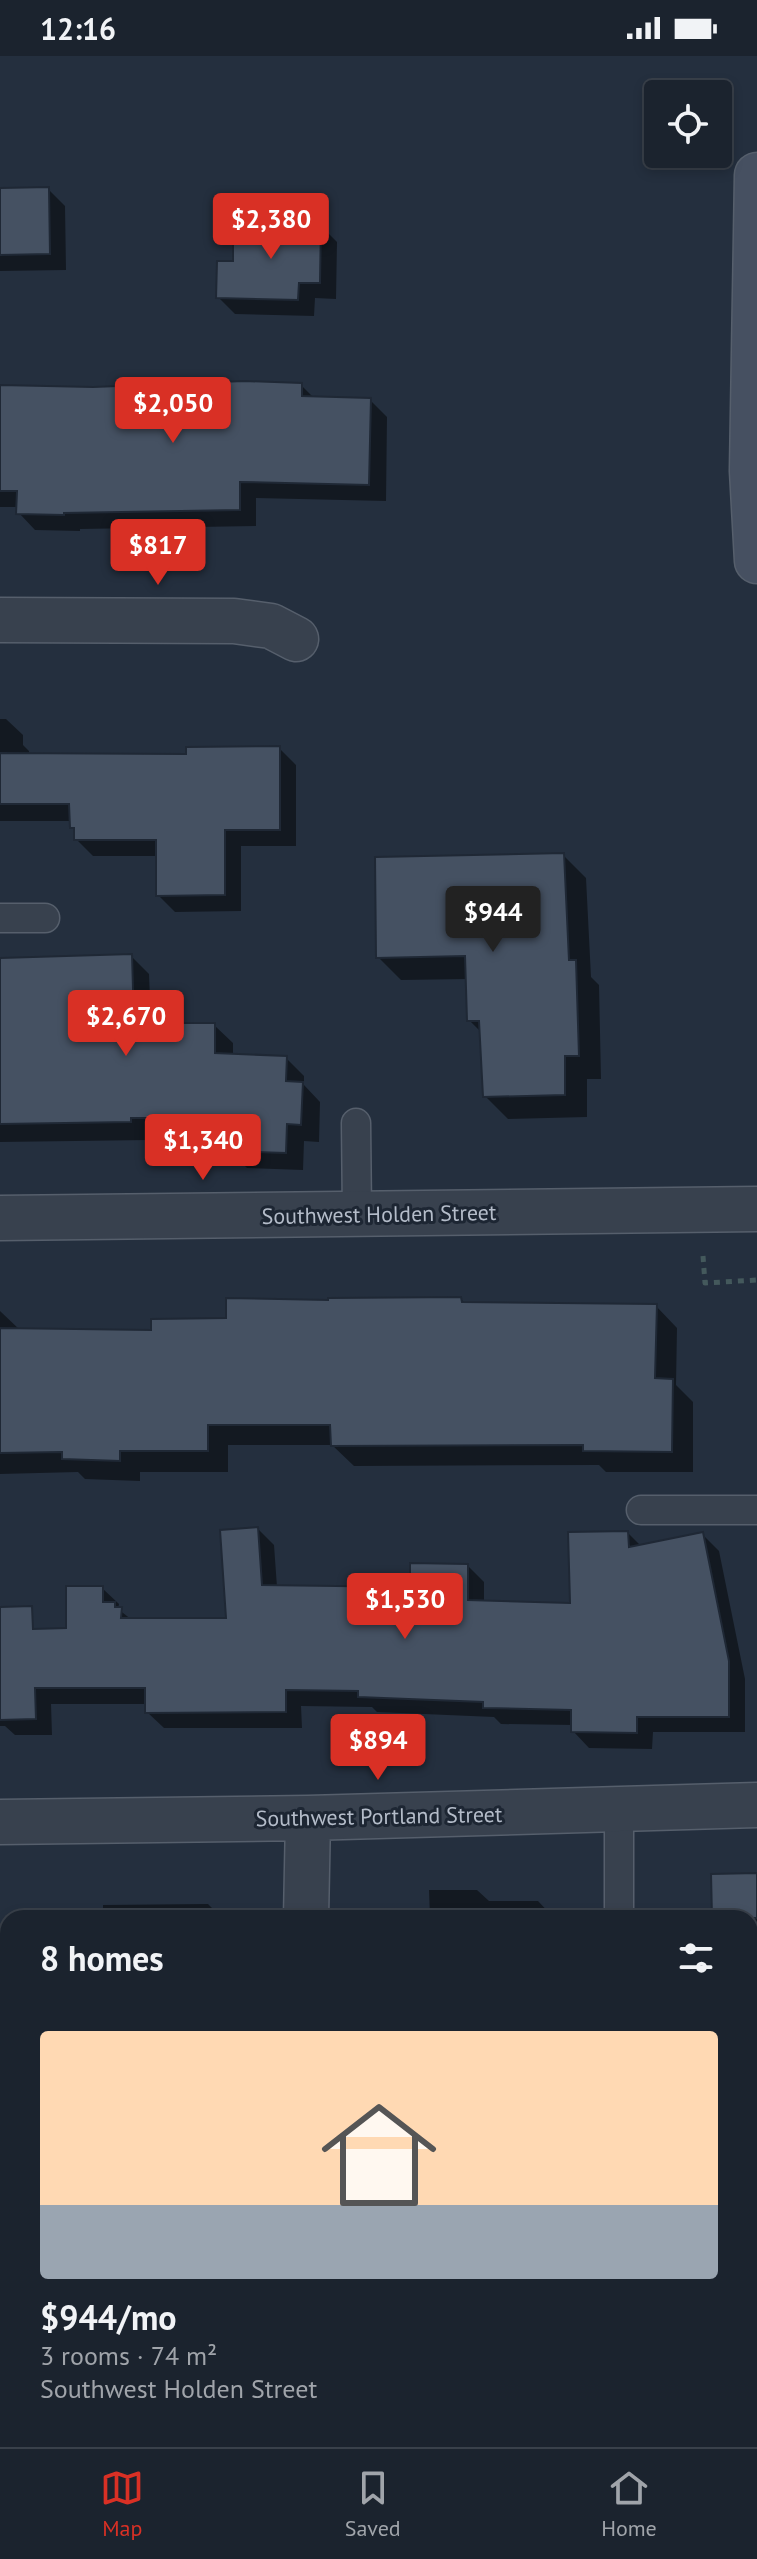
<!DOCTYPE html>
<html lang="en">
<head>
<meta charset="utf-8">
<style>
  :root { --surface:#1b232e; --page:#242b36; --text:#f1f3f6; --muted:#a0a4aa; --line:#39404a; --accent:#d93025 }
  body { margin:0; font-family:"PT Sans",sans-serif; background:var(--page); color:var(--text); height:100vh; display:flex; flex-direction:column; font-size:30px; white-space:nowrap }
  * { box-sizing:border-box; margin:0 }
  p { font-size:26px; color:var(--muted) }
  .icon { flex:none; width:44px; height:44px; fill:none; stroke:currentColor; stroke-width:2; stroke-linecap:round; stroke-linejoin:round }
  .map { position:relative; flex:1; overflow:hidden }
  .panel { position:absolute; left:0px; top:1854px; width:758px; height:538px; display:flex; flex-direction:column; background:var(--surface); border-radius:24px 24px 0 0; box-shadow:0 4px 12px #0003,0 0 0 2px var(--line) }
  .panel>* { flex:none }
  .buttons { position:absolute; left:644px; top:24px; display:grid; gap:16px }
  .buttons a { display:grid; place-items:center; width:88px; height:88px; border-radius:8px; background:var(--surface); box-shadow:0 4px 12px #0003,0 0 0 2px var(--line); font-size:40px }
  .price { position:absolute; translate:-50% -68px; padding:0 18px; border-radius:8px; background:var(--accent); color:#fff; font-size:26px; line-height:52px; filter:drop-shadow(0 2px 4px #0008) }
  .price::after { content:''; position:absolute; left:50%; top:48px; width:24px; height:18px; margin-left:-12px; background:inherit; clip-path:polygon(0 0,100% 0,50% 100%) }
  .price.current { background:#222; color:#fff }
  ul { padding:0; list-style:none }
  li { display:grid; align-content:center; gap:16px; height:424px; padding:0 40px }
  li span { display:grid; place-items:center; height:248px; border-radius:8px; color:#555 }
  li>.icon { margin-inline-start:auto }
  span .icon { width:144px; height:144px; fill:#fffc; stroke-width:1 }
  li b { font-size:34px }
  h2 { display:flex; justify-content:space-between; align-items:center; height:96px; padding:0 40px; font-size:34px }
  .status { display:flex; justify-content:space-between; align-items:center; height:56px; padding:0 40px; background:var(--surface); direction:ltr }
  .status svg { height:22px; fill:currentColor }
  .tabs { display:flex; justify-content:space-around; align-items:center; height:112px; border-top:2px solid var(--line); background:var(--surface); font-size:22px; color:var(--muted) }
  .tabs a { display:grid; justify-items:center; gap:4px }
  .tabs .current { color:var(--accent) }
  .map>svg:first-child { display:block }
  .shadow { fill:#0007 }
  .building { fill:#455162; stroke:#1f2835; stroke-width:2 }
  .lines { fill:none; stroke-linecap:round; stroke-linejoin:round }
  .service-casing { stroke:#565f6c; stroke-width:31 }
  .minor-casing { stroke:#565f6c; stroke-width:47 }
  .tertiary-casing { stroke:#565f6c; stroke-width:47 }
  .secondary-casing { stroke:#565f6c; stroke-width:47 }
  .path { stroke:#44595c; stroke-width:5; stroke-dasharray:6 6; stroke-linecap:butt }
  .service { stroke:#38414e; stroke-width:28 }
  .minor { stroke:#38414e; stroke-width:44 }
  .tertiary { stroke:#38414e; stroke-width:44 }
  .secondary { stroke:#465061; stroke-width:44 }
  .labels { text-anchor:middle; dominant-baseline:central; stroke-width:6; stroke-linejoin:round; paint-order:stroke }
  .street-label { font-size:22px; fill:#b4bcc9; stroke:#1d2633 }
</style>
</head>
<body>
<div class="status"><b>12:16</b><svg viewBox="0 0 49 12"><path d="M0 12V9h3v3zM5 12V6h3v6zM10 12V3h3v9zM15 12V0h3v12zM26 1h20v11H26zM47 4h2v5h-2z"/></svg></div>
<div class="map">
<svg width="757" height="2391" viewBox="0 0 757 2391">
  <rect width="100%" height="100%" fill="#242f3e"/>
  <path class="shadow" d="M 48,133 L 65,150 L 66,214 L 0,215 L 0,141 Z
    M 320,169 L 337,186 L 336,243 L 315,242 L 314,260 L 235,258 L 218,241 L 235,207 Z
    M 301,329 L 315,343 L 370,344 L 387,361 L 386,445 L 256,442 L 256,470 L 80,473 L 80,475 L 35,474 L 19,457 L 19,451 L 0,451 L 0,346 L 93,333 Z
    M 0,663 L 6,663 L 23,679 L 23,689 L 29,695 L 29,700 L 188,700 L 279,692 L 296,709 L 296,790 L 241,790 L 241,855 L 175,856 L 158,839 L 158,800 L 93,800 L 76,783 L 72,765 L 0,765 Z
    M 563,799 L 586,822 L 591,921 L 599,929 L 601,1023 L 587,1023 L 587,1061 L 508,1063 L 485,1040 L 482,977 L 469,964 L 468,923 L 401,924 L 378,901 Z
    M 131,900 L 149,918 L 151,969 L 214,969 L 233,987 L 233,999 L 286,1002 L 304,1020 L 304,1029 L 320,1046 L 319,1086 L 304,1085 L 303,1114 L 247,1112 L 229,1094 L 229,1079 L 149,1079 L 149,1084 L 0,1086 L 0,904 Z
    M 461,1243 L 466,1248 L 656,1250 L 677,1272 L 676,1329 L 693,1346 L 693,1416 L 606,1416 L 599,1409 L 354,1410 L 332,1389 L 228,1389 L 228,1416 L 140,1416 L 140,1425 L 85,1423 L 78,1416 L 0,1418 L 0,1255 L 20,1274 L 153,1276 L 330,1246 Z
    M 258,1473 L 274,1489 L 277,1531 L 412,1533 L 468,1510 L 484,1526 L 484,1546 L 572,1549 L 628,1477 L 641,1490 L 702,1478 L 719,1495 L 745,1623 L 745,1676 L 653,1676 L 652,1693 L 589,1692 L 573,1675 L 573,1669 L 501,1668 L 494,1661 L 377,1656 L 372,1651 L 301,1650 L 302,1672 L 164,1672 L 147,1656 L 147,1648 L 51,1648 L 52,1679 L 15,1679 L 5,1670 L 0,1670 L 0,1577 L 67,1574 L 102,1532 L 119,1548 L 118,1553 L 132,1564 L 228,1564 Z
    M 757,1819 L 757,1900 L 750,1900 L 750,1862 L 714,1862 Z
    M 429,1834 L 477,1834 L 489,1845 L 538,1845 L 554,1862 L 430,1862 Z
    M 208,1848 L 222,1862 L 103,1862 L 103,1849 Z
    M 750,1997 L 757,1997 L 757,2258 L 752,2258 L 750,2256 Z
    M 0,2001 L 8,2001 L 8,2053 L 0,2053 Z
    M 1,2200 L 8,2200 L 8,2262 L 0,2254 Z
    M 750,2341 L 757,2341 L 757,2391 L 671,2391 L 671,2384 L 750,2384 Z
    M 133,2384 L 234,2384 L 235,2391 L 133,2391 Z
    M 419,2384 L 514,2384 L 514,2391 L 423,2391 Z"/>
  <path class="building" d="M 49,131 L 50,198 L 0,199 L 0,132 Z
    M 241,165 L 321,167 L 320,227 L 299,227 L 298,244 L 216,242 L 217,205 L 233,205 L 233,177 L 241,177 Z
    M 244,325 L 302,327 L 302,340 L 371,342 L 369,429 L 240,426 L 240,454 L 64,457 L 64,459 L 16,458 L 17,435 L 0,435 L 0,329 L 93,331 Z
    M 280,690 L 280,774 L 225,774 L 225,839 L 156,840 L 156,784 L 74,784 L 74,772 L 70,772 L 69,748 L 0,748 L 0,697 L 186,698 L 186,691 Z
    M 564,797 L 569,904 L 576,904 L 579,1000 L 565,1000 L 565,1039 L 483,1041 L 479,965 L 467,965 L 465,900 L 376,902 L 375,801 Z
    M 132,898 L 134,967 L 215,967 L 215,997 L 287,1000 L 286,1025 L 303,1026 L 301,1069 L 287,1068 L 286,1097 L 226,1095 L 228,1062 L 131,1062 L 131,1066 L 0,1068 L 0,902 Z
    M 461,1241 L 462,1246 L 657,1248 L 655,1322 L 673,1323 L 672,1396 L 583,1395 L 583,1389 L 331,1390 L 330,1369 L 208,1369 L 208,1395 L 120,1395 L 120,1405 L 62,1403 L 62,1396 L 0,1397 L 0,1272 L 151,1274 L 151,1263 L 226,1262 L 226,1242 L 328,1244 L 328,1242 Z
    M 258,1471 L 262,1529 L 410,1531 L 410,1507 L 468,1508 L 468,1544 L 570,1547 L 568,1476 L 628,1475 L 629,1491 L 703,1476 L 729,1605 L 729,1661 L 637,1661 L 637,1677 L 571,1676 L 571,1654 L 483,1652 L 483,1646 L 358,1641 L 358,1635 L 286,1634 L 286,1656 L 145,1657 L 145,1632 L 35,1632 L 36,1663 L 0,1664 L 0,1551 L 32,1550 L 33,1573 L 66,1572 L 66,1530 L 103,1530 L 103,1546 L 115,1546 L 115,1551 L 122,1551 L 121,1562 L 226,1562 L 220,1474 Z
    M 757,1817 L 757,1862 L 712,1862 L 711,1818 Z"/>
  <g class="lines">
    <g class="service-casing">
      <path id="service" d="M 0,862 L 45,862
        M 356,1067 L 357,1159
        M 641,1454 L 757,1454
        M 619,1754 L 619,1862
        M 610,2391 L 610,2384"/>
    </g>
    <g class="minor-casing">
      <path id="minor" d="M 0,564 L 234,565 L 271,570 L 296,583
        M 0,1766 L 308,1762 L 757,1749
        M 306,1862 L 308,1762
        M 296,2391 L 296,2384"/>
    </g>
    <g class="tertiary-casing">
      <path id="tertiary" d="M 0,1162 L 757,1153"/>
    </g>
    <g class="secondary-casing">
      <path id="secondary" d="M 757,119 L 752,415 L 757,505"/>
    </g>
    <path class="path" d="M 703,1200 L 705,1227 L 757,1224"/>
    <use href="#service" class="service"/>
    <use href="#minor" class="minor"/>
    <use href="#tertiary" class="tertiary"/>
    <use href="#secondary" class="secondary"/>
  </g>
  <g class="labels">
    <g class="street-label">
      <text transform="translate(379 1158) rotate(-1)">Southwest Holden Street</text>
      <text transform="translate(379 1760) rotate(-1)">Southwest Portland Street</text>
    </g>
  </g>
</svg>
<div class="buttons">
<a><svg class="icon" aria-label="locate" viewBox="0 0 24 24"><circle cx="12" cy="12" r="6"/><path d="M12 2v4M12 18v4M2 12h4M18 12h4"/></svg></a>
</div>
<b class="price" style="left:271px;top:205px">$2,380</b>
<b class="price" style="left:173px;top:389px">$2,050</b>
<b class="price" style="left:158px;top:531px">$817</b>
<b class="price current" style="left:493px;top:898px">$944</b>
<b class="price" style="left:126px;top:1002px">$2,670</b>
<b class="price" style="left:203px;top:1126px">$1,340</b>
<b class="price" style="left:405px;top:1585px">$1,530</b>
<b class="price" style="left:378px;top:1726px">$894</b>
<section class="panel">
<h2>8 homes<svg class="icon" aria-label="filters" viewBox="0 0 24 24"><path d="M4 7h16M4 17h16"/><circle cx="9" cy="7" r="2"/><circle cx="15" cy="17" r="2"/></svg></h2>
<ul>
<li><span style="background:linear-gradient(#ffd9b3 70%,#9aa5b1 0)"><svg class="icon" aria-label="home" viewBox="0 0 24 24"><path d="M3 11l9-7 9 7M6 9v11h12V9"/></svg></span><div><b>$944/mo</b><p>3 rooms · 74 m²</p><p>Southwest Holden Street</p></div></li>
</ul>
</section>
</div>
<nav class="tabs">
<a class="current"><svg class="icon" aria-label="map" viewBox="0 0 24 24"><path d="M3 6l6-2 6 2 6-2v14l-6 2-6-2-6 2zM9 4v14M15 6v14"/></svg>Map</a>
<a><svg class="icon" aria-label="saved" viewBox="0 0 24 24"><path d="M7 4h10v16l-5-4-5 4z"/></svg>Saved</a>
<a><svg class="icon" aria-label="home" viewBox="0 0 24 24"><path d="M3 11l9-7 9 7M6 9v11h12V9"/></svg>Home</a>
</nav>
</body>
</html>
